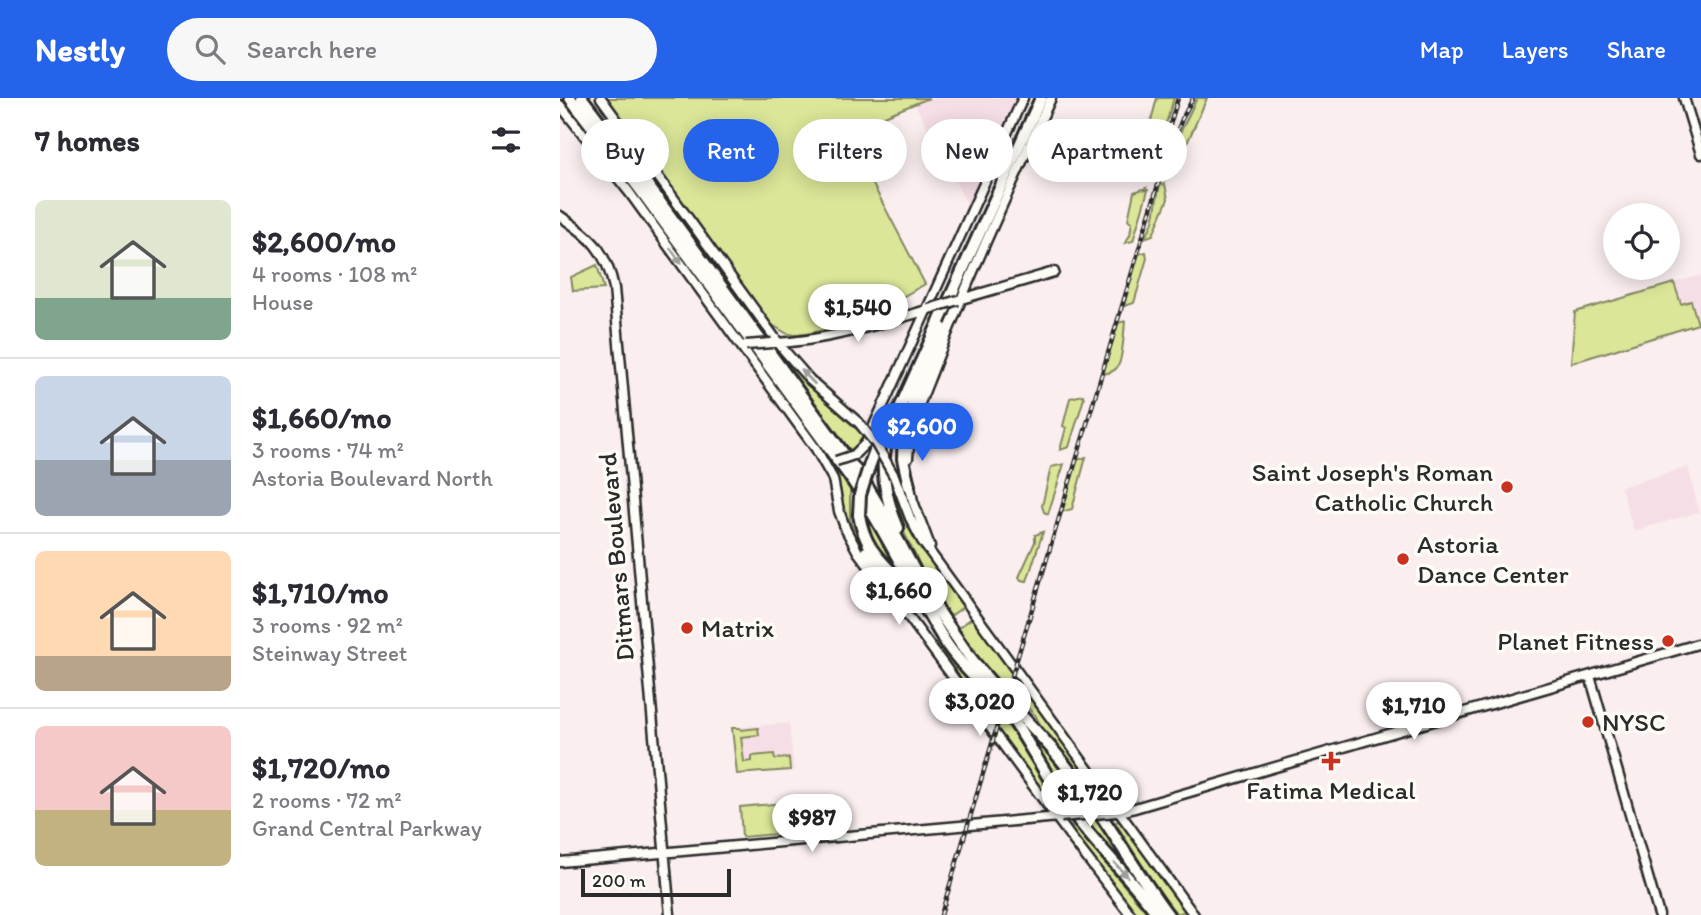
<!DOCTYPE html>
<html lang="en">
<head>
<meta charset="utf-8">
<style>
  :root { --surface:#fff; --page:#f7f7f7; --text:#2b2b33; --muted:#7c7c81; --line:#e1e1e2; --accent:#2563eb }
  body { margin:0; font-family:Itim,sans-serif; background:var(--page); color:var(--text); height:100vh; display:flex; flex-direction:column; font-size:26px; white-space:nowrap }
  * { box-sizing:border-box; margin:0 }
  p { font-size:23px; color:var(--muted) }
  .icon { flex:none; width:38px; height:38px; fill:none; stroke:currentColor; stroke-width:2; stroke-linecap:round; stroke-linejoin:round }
  .map { position:relative; flex:1; overflow:hidden }
  .panel { display:flex; flex-direction:column; background:var(--surface); width:560px }
  .panel>* { flex:none }
  .banner { position:absolute; left:21px; top:21px; width:665px; height:63px; display:flex; gap:14px }
  .fabs { position:absolute; left:1043px; top:105px; display:grid; gap:14px }
  .fabs a { display:grid; place-items:center; width:77px; height:77px; border-radius:50%; background:var(--surface); box-shadow:0 4px 18px #0003; font-size:35px }
  .scale { position:absolute; left:21px; bottom:18px; width:150px; box-sizing:border-box; padding-left:7px; border:4px solid #2b2b2b; border-top:0; font-size:19px; line-height:24px; white-space:nowrap; color:#2b2b2b; -webkit-text-stroke:5px #fdfcf7; paint-order:stroke }
  .price { position:absolute; translate:-50% -60px; padding:0 16px; border-radius:24px; background:#fff; color:#222; font-size:23px; line-height:46px; filter:drop-shadow(0 2px 4px #0008) }
  .price::after { content:''; position:absolute; left:50%; top:42px; width:21px; height:16px; margin-left:-10px; background:inherit; clip-path:polygon(0 0,100% 0,50% 100%) }
  .price.selected { background:var(--accent); color:#fff }
  ul { padding:0; list-style:none }
  li { display:flex; align-items:center; gap:21px; height:175px; padding:0 35px }
  li+li { border-top:2px solid var(--line) }
  li span { display:grid; place-items:center; flex:none; width:196px; height:140px; border-radius:10px; color:#555 }
  li>.icon { margin-inline-start:auto }
  span .icon { width:84px; height:84px; fill:#fffc; stroke-width:1 }
  li b { font-size:30px }
  h2 { display:flex; justify-content:space-between; align-items:center; height:84px; padding:0 35px; font-size:30px }
  .chip { padding:0 24px; border-radius:32px; background:var(--surface); box-shadow:0 4px 18px #0003; font-size:24px; line-height:63px }
  .chip.selected { background:var(--accent); color:#fff }
  header { display:flex; align-items:center; gap:42px; box-sizing:border-box; height:98px; padding:0 35px; background:var(--accent); color:#fff }
  header strong { font-size:33px }
  nav { display:flex; gap:38px; margin-inline-start:auto; font-size:24px }
  .search { width:490px; height:63px; background:var(--page); display:flex; align-items:center; gap:18px; box-sizing:border-box; padding:0 24px; border-radius:38px; color:var(--muted); font-size:26px }
  main { display:flex; flex:1; min-height:0 }
  .map>svg:first-child { display:block }
  .built { fill:#f6dee6 }
  .green { fill:#dbe698; stroke:#838862; stroke-width:2 }
  .lines { fill:none; stroke-linecap:round; stroke-linejoin:round }
  .secondary-casing { stroke:#2b2b2b; stroke-width:13 }
  .highway-casing { stroke:#2b2b2b; stroke-width:16 }
  .secondary { stroke:#fdfcf7; stroke-width:8 }
  .highway { stroke:#fdfcf7; stroke-width:10 }
  .rail-casing { stroke:#2b2b2b; stroke-width:4.5 }
  .rail { stroke:#fdfcf7; stroke-width:2; stroke-dasharray:5; stroke-linecap:butt }
  .secondary-bridge-casing { stroke:#2b2b2b; stroke-width:13; stroke-linecap:butt }
  .highway-bridge-casing { stroke:#2b2b2b; stroke-width:16; stroke-linecap:butt }
  .secondary-bridge { stroke:#fdfcf7; stroke-width:8 }
  .highway-bridge { stroke:#fdfcf7; stroke-width:10 }
  .oneway { fill:#9e9e9b }
  .poi-dot { fill:#c8321e; stroke:#fdfcf7; stroke-width:2.5 }
  .labels { text-anchor:middle; dominant-baseline:central; stroke-width:7; stroke-linejoin:round; paint-order:stroke }
  .poi-label { font-size:26px; fill:#2b2b2b; stroke:#fdfcf7; text-anchor:start }
  .street-label { font-size:26px; fill:#2b2b2b; stroke:#fdfcf7 }
</style>
</head>
<body>
<header>
<strong>Nestly</strong>
<div class="search"><svg class="icon" aria-label="search" viewBox="0 0 24 24"><circle cx="10" cy="10" r="6"/><path d="M15 15l6 6"/></svg>Search here</div>
<nav><a>Map</a><a>Layers</a><a>Share</a></nav>
</header>
<main>
<section class="panel">
<h2>7 homes<svg class="icon" aria-label="filters" viewBox="0 0 24 24"><path d="M4 7h16M4 17h16"/><circle cx="9" cy="7" r="2"/><circle cx="15" cy="17" r="2"/></svg></h2>
<ul>
<li><span style="background:linear-gradient(#dfe7d0 70%,#7fa58c 0)"><svg class="icon" aria-label="home" viewBox="0 0 24 24"><path d="M3 11l9-7 9 7M6 9v11h12V9"/></svg></span><div><b>$2,600/mo</b><p>4 rooms · 108 m²</p><p>House</p></div></li>
<li><span style="background:linear-gradient(#c9d6e8 60%,#9aa5b1 0)"><svg class="icon" aria-label="home" viewBox="0 0 24 24"><path d="M3 11l9-7 9 7M6 9v11h12V9"/></svg></span><div><b>$1,660/mo</b><p>3 rooms · 74 m²</p><p>Astoria Boulevard North</p></div></li>
<li><span style="background:linear-gradient(#ffd9b3 75%,#b9a48a 0)"><svg class="icon" aria-label="home" viewBox="0 0 24 24"><path d="M3 11l9-7 9 7M6 9v11h12V9"/></svg></span><div><b>$1,710/mo</b><p>3 rooms · 92 m²</p><p>Steinway Street</p></div></li>
<li><span style="background:linear-gradient(#f6c9c9 60%,#c2b280 0)"><svg class="icon" aria-label="home" viewBox="0 0 24 24"><path d="M3 11l9-7 9 7M6 9v11h12V9"/></svg></span><div><b>$1,720/mo</b><p>2 rooms · 72 m²</p><p>Grand Central Parkway</p></div></li>
</ul>
</section>
<div class="map">
<svg width="1141" height="817" viewBox="0 0 1141 817">
  <rect width="100%" height="100%" fill="#faeeef"/>
  <filter id="ink" filterUnits="userSpaceOnUse"><feTurbulence type="fractalNoise" baseFrequency=".0143" numOctaves="2"/><feDisplacementMap in="SourceGraphic" scale="14" xChannelSelector="R" yChannelSelector="G"/><feConvolveMatrix kernelMatrix="1 2 1 2 8 2 1 2 1" color-interpolation-filters="sRGB"/></filter>
  <g filter="url(#ink)">
    <path class="built" d="M 369,0 L 460,0 L 409,110 L 355,6 Z
      M 1141,177 L 1141,225 L 1138,226 L 1131,203 L 1121,206 L 1114,185 Z
      M 1128,369 L 1139,414 L 1074,433 L 1061,389 Z
      M 229,625 L 234,672 L 177,676 L 172,630 Z"/>
    <path class="green" d="M 46,0 L 369,0 L 317,21 L 287,37 L 365,186 L 294,226 L 245,236 L 234,237 L 226,235 L 209,225 Z
      M 597,0 L 614,0 L 591,73 L 589,62 L 596,29 L 590,27 Z
      M 637,0 L 647,0 L 617,68 L 605,72 L 616,43 Z
      M 605,86 L 608,101 L 593,137 L 584,140 C 598,122 594,107 600,87 Z
      M 586,90 L 585,92 L 588,92 L 573,143 L 565,145 L 570,137 L 572,124 L 568,122 L 574,94 Z
      M 586,154 L 587,160 L 574,205 L 564,208 L 578,156 Z
      M 37,167 L 44,191 L 13,193 L 11,179 Z
      M 1114,185 L 1121,206 L 1131,203 L 1138,226 L 1011,265 L 1015,214 Z
      M 565,223 C 564,233 563,260 558,268 C 555,274 548,275 543,276 L 558,225 Z
      M 220,254 L 242,281 L 303,337 C 300,344 297,349 290,352 L 219,256 Z
      M 523,297 L 524,300 L 509,349 L 500,352 L 506,330 L 503,328 L 510,300 Z
      M 526,359 L 512,411 L 502,414 L 517,362 Z
      M 504,366 L 488,416 L 484,414 L 482,408 L 491,369 Z
      M 276,371 L 290,391 L 290,421 L 296,441 L 294,442 C 283,418 280,396 276,371 Z
      M 327,373 L 341,413 L 350,433 L 403,509 L 389,519 L 371,490 L 338,422 Z
      M 303,410 L 312,423 L 313,428 L 315,428 L 340,477 L 310,441 Z
      M 483,434 L 467,483 L 461,482 L 459,479 L 475,444 L 475,437 Z
      M 412,520 L 547,706 L 541,706 C 528,686 514,667 499,648 C 491,638 480,630 476,618 L 433,578 L 414,556 L 416,553 L 397,531 Z
      M 379,543 L 411,586 L 444,621 L 501,709 L 494,710 L 374,547 Z
      M 462,623 L 509,676 L 585,793 L 542,744 L 511,704 Z
      M 172,630 L 180,630 L 181,632 L 198,630 L 199,637 L 181,639 L 184,664 L 192,663 L 192,658 L 214,656 L 215,661 L 229,660 L 230,672 L 177,676 Z
      M 268,701 L 271,731 L 182,739 L 180,709 Z
      M 561,723 L 626,813 L 617,816 L 599,795 L 555,724 Z
      M 507,728 L 514,728 L 589,817 L 575,817 Z"/>
    <g class="lines">
      <g class="secondary-casing">
        <path id="secondary" d="M 41,0 L 223,251 L 250,282 L 299,325
          M 1124,0 L 1141,56
          M 0,7 L 69,94 L 256,351 L 273,381 L 279,413 L 286,432 L 298,454 L 314,475
          M 0,118 C 31,139 46,152 54,190 L 110,817
          M 398,202 L 494,174
          M 215,245 C 265,243 320,226 367,212
          M 294,357 L 306,345 L 463,0
          M 348,360 C 350,320 365,295 378,259 C 412,171 452,86 491,0
          M 334,378 L 350,420 L 362,443 L 634,817
          M 349,384 L 353,403 L 370,448
          M 331,495 L 513,742 L 571,817
          M 1030,578 L 1099,817
          M 556,714 L 568,712 L 1141,545
          M 0,764 L 499,719"/>
      </g>
      <g class="highway-casing">
        <path id="highway" d="M 10,0 L 82,94 L 290,379 C 326,432 352,491 386,545 C 405,574 432,594 452,621 C 462,634 469,648 478,662 C 489,681 502,701 516,719 C 541,753 573,782 598,817
          M 22,0 L 89,89 L 302,381 C 325,415 343,452 363,488 C 376,511 392,533 407,555 C 435,594 472,625 502,663 C 541,712 571,767 608,817
          M 310,366 L 325,326
          M 349,388 L 343,361 L 344,332 L 353,305 L 367,272 L 382,230
          M 299,417 C 306,458 328,466 351,496
          M 338,430 C 325,399 319,369 328,336 L 481,0
          M 306,454 L 334,498"/>
      </g>
      <use href="#secondary" class="secondary"/>
      <use href="#highway" class="highway"/>
      <g class="rail-casing">
        <path id="rail" d="M 609,30 L 618,0
          M 381,817 L 603,70 L 622,21 L 633,0"/>
      </g>
      <use href="#rail" class="rail"/>
      <g class="secondary-bridge-casing">
        <path id="secondary-bridge" d="M 369,211 L 398,202
          M 186,247 L 212,245
          M 299,325 L 316,346 L 334,378
          M 276,363 L 294,357
          M 501,719 L 556,714"/>
      </g>
      <g class="highway-bridge-casing">
        <path id="highway-bridge" d="M 299,417 L 300,397 L 310,366"/>
      </g>
      <use href="#secondary-bridge" class="secondary-bridge"/>
      <use href="#highway-bridge" class="highway-bridge"/>
    </g>
    <defs><path id="oneway-solid" d="M-6-.8H1V-3.2L6.5 0L1 3.2V.8H-6Z" transform="scale(1.75)"/></defs>
    <g class="oneway">
      <use href="#oneway-solid" transform="translate(116 158) rotate(54)"/>
      <use href="#oneway-solid" transform="translate(248 279) rotate(-134)"/>
      <use href="#oneway-solid" transform="translate(561 772) rotate(47)"/>
    </g>
  </g>
  <g class="poi-dot">
    <circle cx="947" cy="389" r="7"/>
    <circle cx="843" cy="461" r="7"/>
    <circle cx="127" cy="530" r="7"/>
    <circle cx="1108" cy="543" r="7"/>
    <circle cx="1028" cy="624" r="7"/>
    <path d="M767.5 652.5h7v7h7v7h-7v7h-7v-7h-7v-7h7z"/>
  </g>
  <g class="labels">
    <g class="poi-label">
      <text x="933" y="374" text-anchor="end">Saint Joseph's Roman<tspan x="933" dy="30">Catholic Church</tspan></text>
      <text x="857" y="446">Astoria<tspan x="857" dy="30">Dance Center</tspan></text>
      <text x="141" y="530">Matrix</text>
      <text x="1094" y="543" text-anchor="end">Planet Fitness</text>
      <text x="1042" y="624">NYSC</text>
      <text x="771" y="692" text-anchor="middle">Fatima Medical</text>
    </g>
    <g class="street-label">
      <text transform="translate(56 459) rotate(-95)">Ditmars Boulevard</text>
    </g>
  </g>
</svg>
<div class="fabs">
<a><svg class="icon" aria-label="locate" viewBox="0 0 24 24"><circle cx="12" cy="12" r="6"/><path d="M12 2v4M12 18v4M2 12h4M18 12h4"/></svg></a>
</div>
<div class="scale">200 m</div>
<b class="price" style="left:298px;top:246px">$1,540</b>
<b class="price selected" style="left:362px;top:365px">$2,600</b>
<b class="price" style="left:339px;top:529px">$1,660</b>
<b class="price" style="left:420px;top:640px">$3,020</b>
<b class="price" style="left:854px;top:644px">$1,710</b>
<b class="price" style="left:530px;top:731px">$1,720</b>
<b class="price" style="left:252px;top:756px">$987</b>
<div class="banner">
<a class="chip">Buy</a>
<a class="chip selected">Rent</a>
<a class="chip">Filters</a>
<a class="chip">New</a>
<a class="chip">Apartment</a>
</div>
</div>
</main>
</body>
</html>
